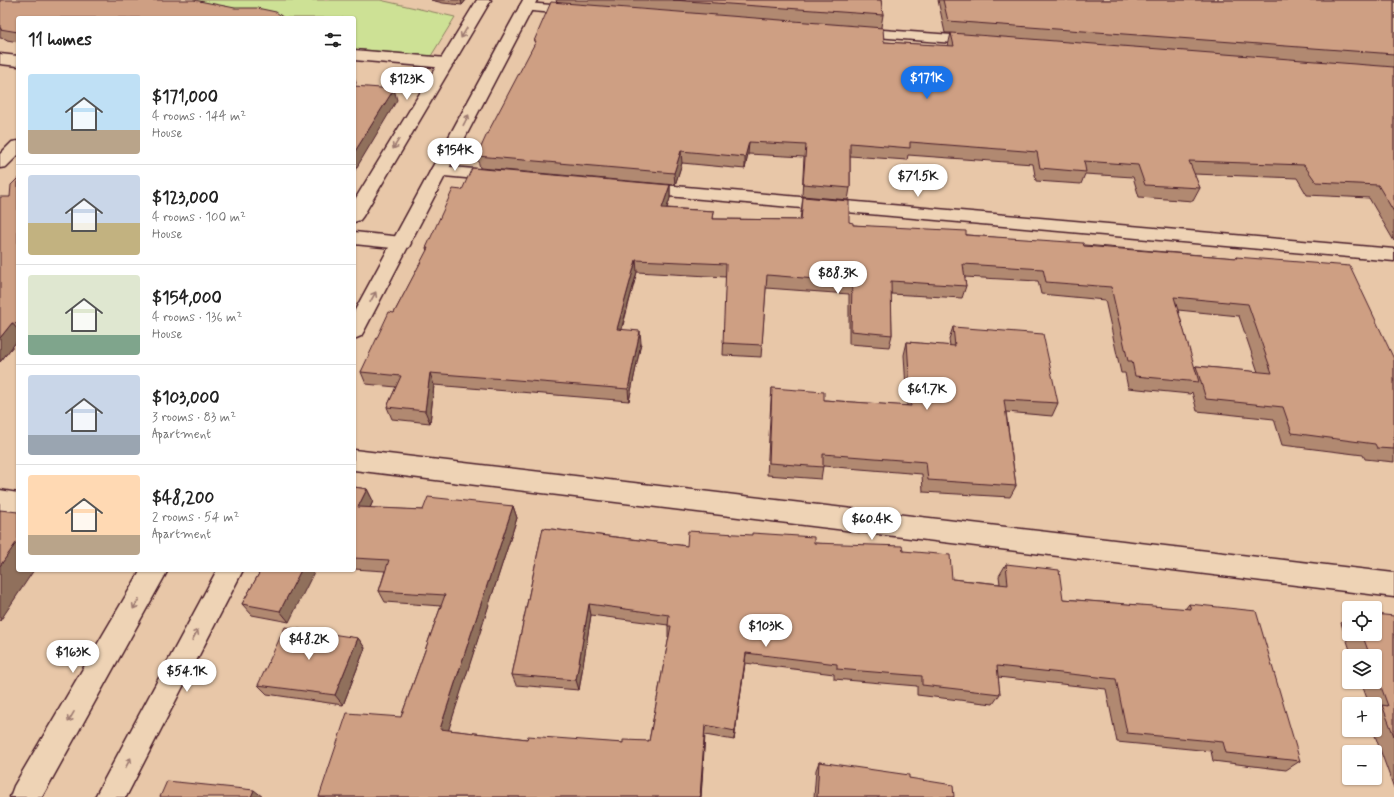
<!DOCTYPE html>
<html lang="en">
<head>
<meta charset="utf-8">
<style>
  :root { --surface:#fff; --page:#f6f6f6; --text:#222; --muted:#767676; --line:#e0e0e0; --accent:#1a73e8 }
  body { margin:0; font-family:Mynerve,sans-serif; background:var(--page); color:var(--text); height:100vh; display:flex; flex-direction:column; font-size:15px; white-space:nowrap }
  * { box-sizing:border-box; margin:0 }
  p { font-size:13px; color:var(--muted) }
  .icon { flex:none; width:22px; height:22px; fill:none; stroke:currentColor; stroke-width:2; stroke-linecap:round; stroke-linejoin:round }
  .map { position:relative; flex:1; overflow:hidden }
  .panel { position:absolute; left:16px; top:16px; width:340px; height:556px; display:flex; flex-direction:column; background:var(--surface); border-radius:4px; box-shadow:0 1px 3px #0004 }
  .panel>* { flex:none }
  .buttons { position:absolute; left:1342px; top:601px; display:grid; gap:8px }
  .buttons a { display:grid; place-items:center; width:40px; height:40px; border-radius:4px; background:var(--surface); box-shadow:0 1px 3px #0004; font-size:20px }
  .price { position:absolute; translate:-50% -34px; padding:0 9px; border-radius:14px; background:#fff; color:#222; font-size:13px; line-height:26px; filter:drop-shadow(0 1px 2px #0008) }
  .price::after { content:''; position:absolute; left:50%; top:24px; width:12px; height:9px; margin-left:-6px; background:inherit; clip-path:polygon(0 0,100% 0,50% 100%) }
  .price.selected { background:var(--accent); color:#fff }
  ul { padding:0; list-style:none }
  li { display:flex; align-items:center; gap:12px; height:100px; padding:0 12px }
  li+li { border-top:1px solid var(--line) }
  li span { display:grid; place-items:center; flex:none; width:112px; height:80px; border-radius:4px; color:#555 }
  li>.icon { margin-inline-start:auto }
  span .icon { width:48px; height:48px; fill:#fffc; stroke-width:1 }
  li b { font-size:17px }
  h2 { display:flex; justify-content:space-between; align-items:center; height:48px; padding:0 12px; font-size:17px }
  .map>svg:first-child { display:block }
  .green { fill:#cde195; stroke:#8c8060 }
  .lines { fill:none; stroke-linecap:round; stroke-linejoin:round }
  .minor-casing { stroke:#4a1f2b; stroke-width:3 }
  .tertiary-casing { stroke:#4a1f2b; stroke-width:3 }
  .minor { fill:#eed3b5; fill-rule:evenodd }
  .tertiary { fill:#eed3b5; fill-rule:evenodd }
  .wall { fill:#b18971; stroke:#4a1f2b; fill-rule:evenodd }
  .shaded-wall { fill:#906f5c; stroke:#4a1f2b }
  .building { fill:#ce9f83; stroke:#4a1f2b }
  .oneway { stroke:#9c7970 }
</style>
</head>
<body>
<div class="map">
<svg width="1394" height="797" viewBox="0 0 1394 797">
  <rect width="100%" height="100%" fill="#e8c7a8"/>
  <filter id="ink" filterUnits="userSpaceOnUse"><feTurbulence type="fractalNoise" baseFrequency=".025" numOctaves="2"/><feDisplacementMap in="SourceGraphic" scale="8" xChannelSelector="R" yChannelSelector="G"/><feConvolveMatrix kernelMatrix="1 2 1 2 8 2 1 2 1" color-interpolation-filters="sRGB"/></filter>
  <g filter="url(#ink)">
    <path class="green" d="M 193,0 L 380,0 L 455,17 L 431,56 L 354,49 L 354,18 L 277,18 Z"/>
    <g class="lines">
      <g class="minor-casing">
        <path id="minor" d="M 526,3 L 577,7 L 582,8 L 584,11 L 582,14 L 577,15 L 521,10 L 519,7 L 521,4 Z
          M 855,28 L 980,37 L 985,38 L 987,41 L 985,44 L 980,45 L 850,35 L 848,32 L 850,29 Z
          M 354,50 L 446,58 L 451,60 L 454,63 L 451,66 L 446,68 L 354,60 Z
          M 0,54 L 18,56 L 18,66 L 0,64 Z
          M 18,141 L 18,155 L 6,167 L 0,168 L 0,154 L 12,142 Z
          M 439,166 L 498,171 L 504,172 L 507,176 L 504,180 L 498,181 L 433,175 L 430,171 L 433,167 Z
          M 640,183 L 1394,249 L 1394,261 L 634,193 L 631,189 L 634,185 Z
          M 354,232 L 402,237 L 409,239 L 411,243 L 409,247 L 402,249 L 354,244 Z
          M 354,450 L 1394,573 L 1394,597 L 354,470 Z
          M 0,490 L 18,493 L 18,513 L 0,510 Z"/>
      </g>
      <g class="tertiary-casing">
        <path id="tertiary" d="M 477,0 L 491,0 L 363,216 L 360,220 L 354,222 L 354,201 Z
          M 523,0 L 537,0 L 364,331 L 361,336 L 354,339 L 354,312 Z
          M 141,570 L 168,570 L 42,797 L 10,797 L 14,786 Z
          M 217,570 L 243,570 L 126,797 L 95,797 Z"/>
      </g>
      <use href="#minor" class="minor"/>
      <use href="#tertiary" class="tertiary"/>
    </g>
    <path class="wall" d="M 0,0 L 18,18 L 18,42 L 7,40 L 6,39 L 0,38 Z
      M 431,0 L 466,0 L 462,5 L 443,3 Z
      M 556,0 L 881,0 L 883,15 L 881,27 L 884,42 L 948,46 L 951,33 L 945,33 L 938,0 L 1394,0 L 1394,241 L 1369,198 L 1307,195 L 1297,178 L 1194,174 L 1200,188 L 1193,201 L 1139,197 L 1133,177 L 1085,174 L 1081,184 L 1036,181 L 1033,164 L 908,155 L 907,160 L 850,156 L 850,188 L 848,200 L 802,196 L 804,157 L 748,154 L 745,169 L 682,163 L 675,185 L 480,168 L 477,156 L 535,44 L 534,41 L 557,3 Z
      M 18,178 L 18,340 L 0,362 L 10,197 Z
      M 670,185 L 670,198 L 667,208 L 714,211 L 713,219 L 800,220 L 803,197 L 849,222 L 853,225 L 1235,258 L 1236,257 L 1394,359 L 1394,462 L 1365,459 L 1363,455 L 1282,445 L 1274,419 L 1197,411 L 1192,392 L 1190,394 L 1128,388 L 1125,373 L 1121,373 L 1105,300 L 1041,294 L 1038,281 L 964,277 L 966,286 L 962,298 L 891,294 L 892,335 L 889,347 L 849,344 L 849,294 L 766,288 L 761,357 L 723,355 L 726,277 L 637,272 L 622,329 L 641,343 L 629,401 L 434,385 L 430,423 L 392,419 L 387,407 L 396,387 L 366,384 L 361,372 L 394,313 L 427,251 L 426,248 L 462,190 ZM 1178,310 L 1239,316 L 1258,372 L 1196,366 L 1194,368 Z
      M 953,327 L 1058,403 L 1052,416 L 1006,412 L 1016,486 L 1010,497 L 923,492 L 922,474 L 823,466 L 821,479 L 767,475 L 771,400 L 772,388 L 824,400 L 907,406 L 904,355 L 907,342 L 950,346 L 949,339 Z
      M 354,487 L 367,489 L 373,501 L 370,508 L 423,510 L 513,506 L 517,518 L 448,730 L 527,739 L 623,743 L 649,741 L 669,637 L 668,637 L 668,625 L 591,615 L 579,690 L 516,685 L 512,675 L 543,528 L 687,546 L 814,543 L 903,551 L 952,579 L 1000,584 L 999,576 L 1006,564 L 1063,599 L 1185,609 L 1189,604 L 1300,761 L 1286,770 L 1213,761 L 1211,751 L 1117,742 L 1106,689 L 998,677 L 1000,694 L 993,704 L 917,695 L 917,686 L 834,679 L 834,674 L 745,663 L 734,740 L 705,735 L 701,797 L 319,797 L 401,717 L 441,606 L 385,602 L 379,591 L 385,571 L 354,569 Z
      M 261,570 L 289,622 L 252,615 L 242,604 Z
      M 1349,616 L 1349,634 L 1375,634 L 1394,616 L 1394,788 L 1373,730 L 1375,730 L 1375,704 L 1369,704 L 1361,682 L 1375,682 L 1375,656 L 1352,656 L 1341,623 Z
      M 358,638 L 365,648 L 343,705 L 267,694 L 258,685 Z
      M 819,762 L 909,778 L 954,797 L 814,797 L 816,770 Z"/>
    <path class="shaded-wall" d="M 461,0 L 466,0 L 462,5 Z
      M 354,76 L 356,83 L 354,87 Z
      M 394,89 L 397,100 L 354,172 L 354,153 Z
      M 749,142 L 748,154 L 745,169 L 745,157 Z
      M 681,151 L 682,163 L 675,185 L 674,173 Z
      M 670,185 L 670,198 L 663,220 L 662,208 Z
      M 636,260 L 637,272 L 618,341 L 617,329 Z
      M 12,323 L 18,330 L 18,340 L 0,362 L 0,338 Z
      M 640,331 L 641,343 L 629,401 L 628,389 Z
      M 430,373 L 434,385 L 430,423 L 425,411 Z
      M 367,489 L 373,501 L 365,519 L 358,507 Z
      M 513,506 L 517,518 L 446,738 L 440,729 Z
      M 18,540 L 18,570 L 34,570 L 0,621 L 0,566 Z
      M 301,570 L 315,570 L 289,622 L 280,611 Z
      M 589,604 L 591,615 L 579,690 L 576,680 Z
      M 358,638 L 365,648 L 343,705 L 335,695 Z
      M 746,653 L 745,663 L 734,740 L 735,731 Z
      M 705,725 L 701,797 L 700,797 Z
      M 254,790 L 263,797 L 251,797 Z"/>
    <path class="building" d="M 0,0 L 194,0 L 235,8 L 257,8 L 276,12 L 284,18 L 18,18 L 18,32 L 0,29 L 1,28 L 0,28 Z
      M 673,0 L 881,0 L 883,15 Z
      M 943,0 L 1394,0 L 1394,54 L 948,21 Z
      M 551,2 L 883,28 L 884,42 L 954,46 L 951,33 L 1394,67 L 1394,212 L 1378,185 L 1316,182 L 1304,165 L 1189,161 L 1200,188 L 1145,185 L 1138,165 L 1084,161 L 1086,172 L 1040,168 L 1037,152 L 910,142 L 910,148 L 850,143 L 850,188 L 803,184 L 806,145 L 749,142 L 745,157 L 681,151 L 674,173 L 477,156 L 486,136 L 536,41 L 534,41 Z
      M 354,86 L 394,89 L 354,153 Z
      M 472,168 L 670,185 L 662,208 L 714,211 L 713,219 L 801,220 L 803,197 L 849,201 L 849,222 L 853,223 L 853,225 L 966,231 L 966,235 L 1083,243 L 1084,246 L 1237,258 L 1236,257 L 1350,266 L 1394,359 L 1394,449 L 1377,448 L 1375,444 L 1292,433 L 1283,407 L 1206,399 L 1196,366 L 1272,373 L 1248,304 L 1174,297 L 1199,382 L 1135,376 L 1132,361 L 1128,361 L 1111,287 L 1046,282 L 1043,269 L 963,264 L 966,286 L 891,281 L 892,335 L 851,331 L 852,282 L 767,275 L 762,345 L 723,343 L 726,264 L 636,260 L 617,329 L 640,331 L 628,389 L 430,373 L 425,411 L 387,407 L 401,376 L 361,372 L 389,312 L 394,313 L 428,248 L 426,248 L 453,189 L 462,190 Z
      M 18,178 L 18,324 L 12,323 L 0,338 L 0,197 L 10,197 L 11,185 Z
      M 953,327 L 1043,334 L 1058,403 L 1004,400 L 1016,486 L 928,480 L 926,462 L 823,454 L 823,467 L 769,463 L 772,388 L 824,392 L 824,400 L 911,406 L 907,342 L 955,346 Z
      M 354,487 L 367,489 L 358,507 L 423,510 L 428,497 L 513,506 L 440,729 L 527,739 L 528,736 L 623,743 L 623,740 L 649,741 L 671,626 L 668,626 L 669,615 L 589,604 L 576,680 L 512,675 L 543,528 L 687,546 L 688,531 L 752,535 L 752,533 L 814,537 L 814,543 L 902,546 L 903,551 L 950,555 L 952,579 L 1008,585 L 1006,564 L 1059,570 L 1063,599 L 1191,609 L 1189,604 L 1256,611 L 1300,761 L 1226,753 L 1223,742 L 1127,733 L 1116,679 L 997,666 L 1000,694 L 922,685 L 922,676 L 837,669 L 837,664 L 746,653 L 735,731 L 705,725 L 700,797 L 319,797 L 347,713 L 401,717 L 445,595 L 379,591 L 389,560 L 354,558 Z
      M 0,510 L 18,512 L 18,540 L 0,566 Z
      M 261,570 L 301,570 L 280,611 L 242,604 Z
      M 1375,614 L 1394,616 L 1394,736 L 1382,705 L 1388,706 L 1375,670 L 1375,656 L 1370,656 L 1362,634 L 1375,634 Z
      M 285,627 L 358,638 L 335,695 L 258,685 Z
      M 819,762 L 909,775 L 909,778 L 953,785 L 954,797 L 817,797 Z
      M 167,781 L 254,790 L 251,797 L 160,797 Z"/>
    <defs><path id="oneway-shaft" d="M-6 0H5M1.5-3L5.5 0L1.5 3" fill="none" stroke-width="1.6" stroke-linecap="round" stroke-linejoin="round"/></defs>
    <g class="oneway">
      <use href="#oneway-shaft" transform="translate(464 33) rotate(121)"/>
      <use href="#oneway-shaft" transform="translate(466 120) rotate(-62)"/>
      <use href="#oneway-shaft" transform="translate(396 144) rotate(121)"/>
      <use href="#oneway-shaft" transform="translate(373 297) rotate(-61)"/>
      <use href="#oneway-shaft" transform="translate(136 604) rotate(120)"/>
      <use href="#oneway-shaft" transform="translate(195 635) rotate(-62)"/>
      <use href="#oneway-shaft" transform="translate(71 717) rotate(120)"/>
      <use href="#oneway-shaft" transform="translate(128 763) rotate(-62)"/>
    </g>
  </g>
</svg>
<div class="buttons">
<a><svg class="icon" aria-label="locate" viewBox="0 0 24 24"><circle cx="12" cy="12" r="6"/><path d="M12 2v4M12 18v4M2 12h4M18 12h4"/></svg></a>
<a><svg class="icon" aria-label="layers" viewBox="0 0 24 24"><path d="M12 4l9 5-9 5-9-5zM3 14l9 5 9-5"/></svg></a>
<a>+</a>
<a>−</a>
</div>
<b class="price selected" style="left:927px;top:100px">$171K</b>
<b class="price" style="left:407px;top:101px">$123K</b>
<b class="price" style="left:455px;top:172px">$154K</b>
<b class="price" style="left:918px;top:198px">$71.5K</b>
<b class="price" style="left:838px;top:295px">$88.3K</b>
<b class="price" style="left:927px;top:411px">$61.7K</b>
<b class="price" style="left:872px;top:541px">$60.4K</b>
<b class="price" style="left:766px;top:648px">$103K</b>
<b class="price" style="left:309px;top:661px">$48.2K</b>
<b class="price" style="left:73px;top:674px">$163K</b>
<b class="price" style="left:187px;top:693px">$54.1K</b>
<section class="panel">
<h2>11 homes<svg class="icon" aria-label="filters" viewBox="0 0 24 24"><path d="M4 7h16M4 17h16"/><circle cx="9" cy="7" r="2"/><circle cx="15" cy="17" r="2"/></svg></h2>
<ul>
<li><span style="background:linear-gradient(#bfe0f5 70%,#b9a48a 0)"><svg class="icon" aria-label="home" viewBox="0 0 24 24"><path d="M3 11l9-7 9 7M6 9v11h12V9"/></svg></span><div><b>$171,000</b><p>4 rooms · 144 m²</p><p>House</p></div></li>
<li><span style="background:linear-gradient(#c9d6e8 60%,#c2b280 0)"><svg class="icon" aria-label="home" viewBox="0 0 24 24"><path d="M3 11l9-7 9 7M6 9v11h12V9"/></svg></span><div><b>$123,000</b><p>4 rooms · 100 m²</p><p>House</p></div></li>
<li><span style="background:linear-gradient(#dfe7d0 75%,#7fa58c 0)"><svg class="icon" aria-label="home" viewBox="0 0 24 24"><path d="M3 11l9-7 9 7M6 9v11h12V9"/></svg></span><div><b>$154,000</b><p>4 rooms · 136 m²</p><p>House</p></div></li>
<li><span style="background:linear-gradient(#c9d6e8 75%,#9aa5b1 0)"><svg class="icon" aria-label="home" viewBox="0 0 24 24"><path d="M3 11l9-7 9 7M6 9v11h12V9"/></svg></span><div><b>$103,000</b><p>3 rooms · 83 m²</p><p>Apartment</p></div></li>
<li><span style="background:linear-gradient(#ffd9b3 75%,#b9a48a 0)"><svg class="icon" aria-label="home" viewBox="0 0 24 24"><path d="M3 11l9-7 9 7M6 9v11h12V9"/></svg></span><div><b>$48,200</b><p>2 rooms · 54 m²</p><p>Apartment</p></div></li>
</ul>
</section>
</div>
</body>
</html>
